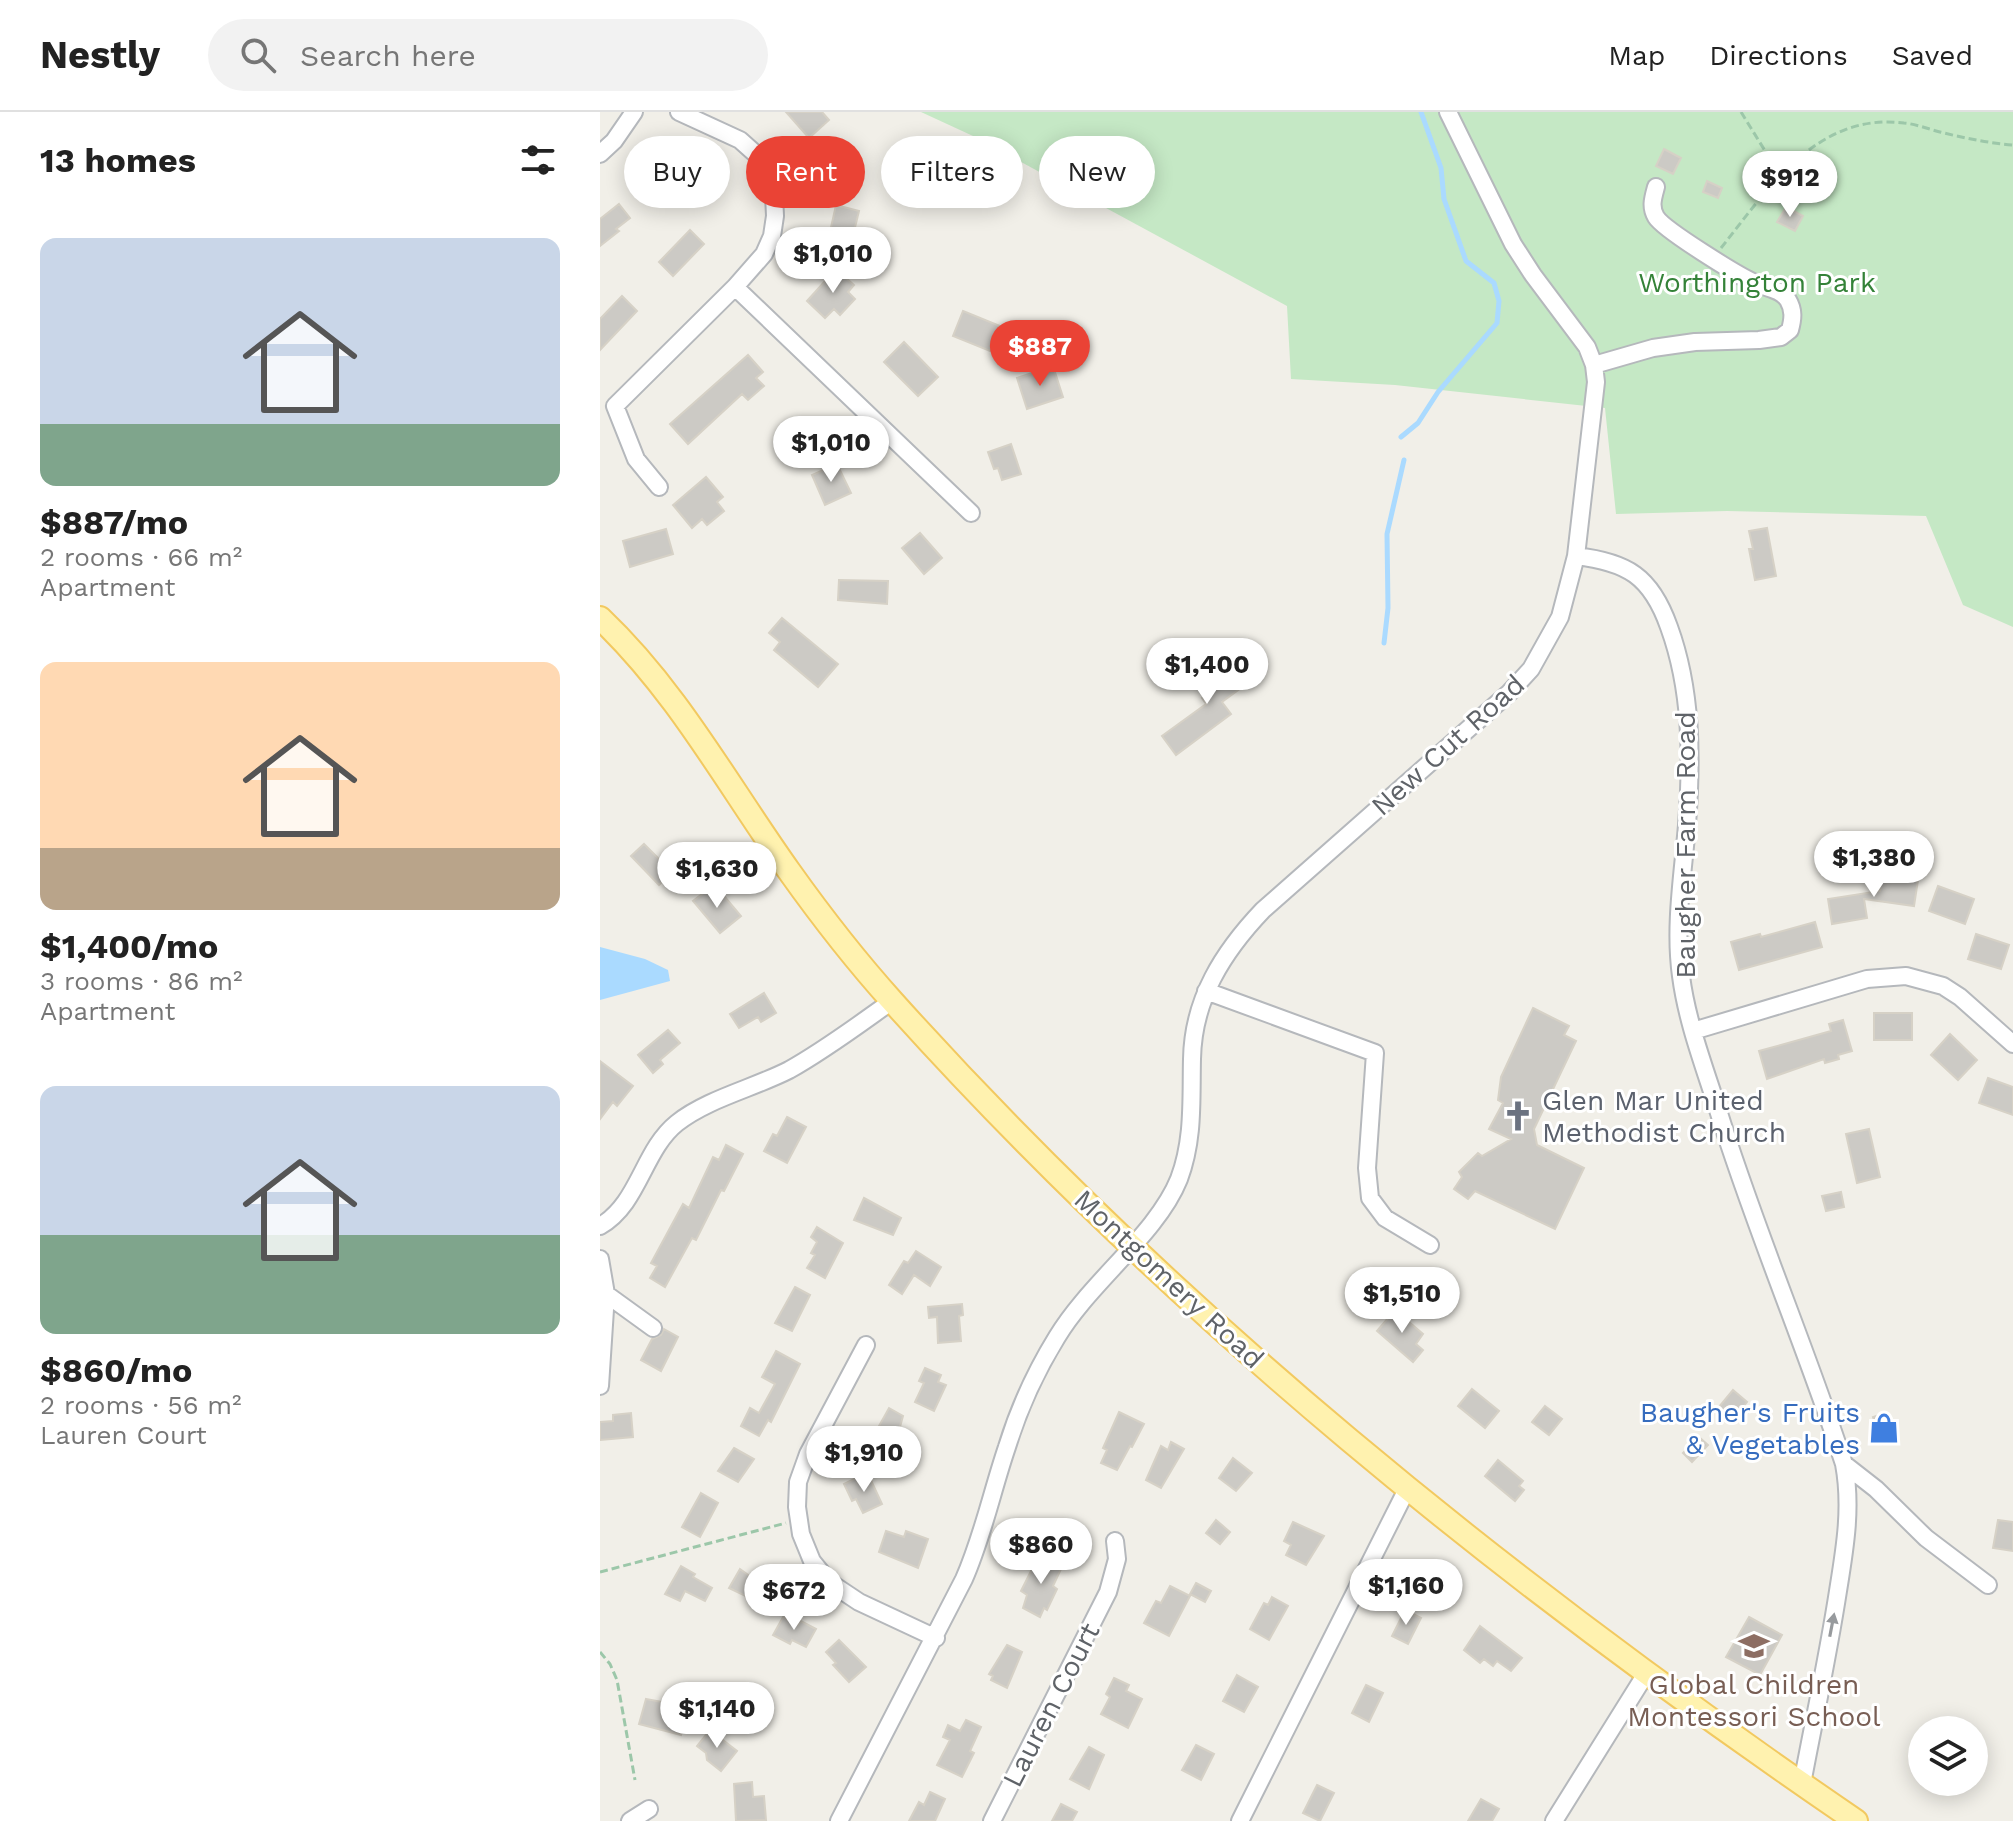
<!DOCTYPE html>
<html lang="en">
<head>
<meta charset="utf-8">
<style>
  :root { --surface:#fff; --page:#f2f2f2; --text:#222; --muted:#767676; --line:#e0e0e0; --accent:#ea4335 }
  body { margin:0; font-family:"Work Sans",sans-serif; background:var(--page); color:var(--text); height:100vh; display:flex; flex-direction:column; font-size:30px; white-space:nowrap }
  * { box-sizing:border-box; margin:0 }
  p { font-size:26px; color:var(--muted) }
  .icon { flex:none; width:44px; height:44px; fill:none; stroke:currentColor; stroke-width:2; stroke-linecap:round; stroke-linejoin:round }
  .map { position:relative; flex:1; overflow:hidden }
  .drawer { display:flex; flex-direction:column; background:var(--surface); width:600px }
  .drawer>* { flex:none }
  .guide { position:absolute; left:24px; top:24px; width:760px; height:72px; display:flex; gap:16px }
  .fabs { position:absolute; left:1308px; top:1604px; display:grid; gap:16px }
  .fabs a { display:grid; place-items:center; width:80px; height:80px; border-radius:50%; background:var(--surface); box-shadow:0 4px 20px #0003; font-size:40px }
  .price { position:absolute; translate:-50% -68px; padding:0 18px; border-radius:28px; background:#fff; color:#222; font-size:26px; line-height:52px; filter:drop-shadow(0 2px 4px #0008) }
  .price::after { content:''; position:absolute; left:50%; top:48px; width:24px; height:18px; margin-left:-12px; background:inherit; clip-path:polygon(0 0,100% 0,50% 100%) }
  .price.on { background:var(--accent); color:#fff }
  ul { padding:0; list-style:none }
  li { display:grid; align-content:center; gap:16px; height:424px; padding:0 40px }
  li span { display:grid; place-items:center; height:248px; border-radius:16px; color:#555 }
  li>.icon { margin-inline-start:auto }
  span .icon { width:144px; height:144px; fill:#fffc; stroke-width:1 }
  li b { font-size:34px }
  h2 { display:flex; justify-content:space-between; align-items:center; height:96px; padding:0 40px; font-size:34px }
  .chip { padding:0 28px; border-radius:36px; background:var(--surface); box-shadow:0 4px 20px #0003; font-size:28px; line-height:72px }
  .chip.on { background:var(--accent); color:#fff }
  header { display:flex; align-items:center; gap:48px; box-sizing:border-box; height:112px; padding:0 40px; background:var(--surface); border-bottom:2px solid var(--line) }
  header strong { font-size:38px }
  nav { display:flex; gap:44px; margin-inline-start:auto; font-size:28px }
  .search { width:560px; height:72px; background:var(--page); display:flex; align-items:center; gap:20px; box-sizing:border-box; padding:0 28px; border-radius:44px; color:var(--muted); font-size:30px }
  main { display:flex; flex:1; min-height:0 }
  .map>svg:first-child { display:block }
  .green { fill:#c5e8c5 }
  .water { fill:#aadaff }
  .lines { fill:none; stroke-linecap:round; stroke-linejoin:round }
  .stream { stroke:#aadaff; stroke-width:5 }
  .building { fill:#cccac5; stroke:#d6d1c6; stroke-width:2 }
  .minor-casing { stroke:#b5b8bc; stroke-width:20 }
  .major-casing { stroke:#f2c960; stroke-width:26 }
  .path { stroke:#9cc7a9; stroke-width:3; stroke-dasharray:8 4; stroke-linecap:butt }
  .minor { stroke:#fff; stroke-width:16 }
  .major { stroke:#fff2af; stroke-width:22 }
  .oneway { fill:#979a9d }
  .labels { text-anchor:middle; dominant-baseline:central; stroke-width:6; stroke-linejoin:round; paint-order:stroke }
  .park-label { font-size:28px; fill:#348238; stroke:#fff }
  .street-label { font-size:28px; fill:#5f6368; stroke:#fff }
  .worship-label { font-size:28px; fill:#5b616d; stroke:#fff; text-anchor:start }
  .shop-label { font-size:28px; fill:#366cbe; stroke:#fff; text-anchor:end }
  .education-label { font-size:28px; fill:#785e54; stroke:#fff }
</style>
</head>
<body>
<header>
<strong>Nestly</strong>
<div class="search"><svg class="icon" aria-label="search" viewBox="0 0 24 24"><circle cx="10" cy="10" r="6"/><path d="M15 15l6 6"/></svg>Search here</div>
<nav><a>Map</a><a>Directions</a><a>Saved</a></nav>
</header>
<main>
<section class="drawer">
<h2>13 homes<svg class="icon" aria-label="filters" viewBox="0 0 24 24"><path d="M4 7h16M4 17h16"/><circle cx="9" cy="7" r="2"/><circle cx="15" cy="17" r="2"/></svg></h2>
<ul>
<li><span style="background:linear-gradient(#c9d6e8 75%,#7fa58c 0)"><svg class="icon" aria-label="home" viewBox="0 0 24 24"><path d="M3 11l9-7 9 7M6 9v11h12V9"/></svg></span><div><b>$887/mo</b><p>2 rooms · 66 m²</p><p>Apartment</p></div></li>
<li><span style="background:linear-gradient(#ffd9b3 75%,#b9a48a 0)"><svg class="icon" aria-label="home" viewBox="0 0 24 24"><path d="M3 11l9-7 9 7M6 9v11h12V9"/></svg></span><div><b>$1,400/mo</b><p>3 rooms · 86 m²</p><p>Apartment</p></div></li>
<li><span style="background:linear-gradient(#c9d6e8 60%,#7fa58c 0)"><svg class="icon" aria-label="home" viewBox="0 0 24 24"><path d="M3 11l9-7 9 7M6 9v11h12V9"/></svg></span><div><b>$860/mo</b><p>2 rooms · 56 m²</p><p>Lauren Court</p></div></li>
</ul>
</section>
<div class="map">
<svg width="1413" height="1709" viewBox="0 0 1413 1709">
  <rect width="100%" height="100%" fill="#f1efe8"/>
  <path class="green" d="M 321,0 L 1413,0 L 1413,515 L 1363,493 L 1326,404 L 1127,399 L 1016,402 L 1005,296 L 795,273 L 691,267 L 687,194 L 373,24 Z"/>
  <path class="water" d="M 0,835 L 45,847 L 68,858 L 70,869 L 0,888 Z"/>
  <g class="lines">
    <path class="stream" d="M 801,325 L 818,311 L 838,280 L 897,211 L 899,189 L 894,171 L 866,149 L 844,87 L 841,56 L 821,0
      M 784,531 L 788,496 L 787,422 L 804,348"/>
  </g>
  <path class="building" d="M 186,0 L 222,0 L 229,8 L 209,26 Z
    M 1064,37 L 1081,46 L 1073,62 L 1056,54 Z
    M 67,39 L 117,61 L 107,82 L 57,60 Z
    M 1107,69 L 1122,76 L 1118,86 L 1103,80 Z
    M 19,92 L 30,106 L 16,117 L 19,119 L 0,134 L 0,107 Z
    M 236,93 L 259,99 L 249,140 L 219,132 L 222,118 L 230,120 Z
    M 1186,95 L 1203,104 L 1195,119 L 1177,110 Z
    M 90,118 L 104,132 L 73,164 L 59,150 Z
    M 236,157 L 254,173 L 248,180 L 255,187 L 240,203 L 234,197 L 225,206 L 207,189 Z
    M 22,184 L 37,199 L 0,238 L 0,207 Z
    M 363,199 L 400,214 L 390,239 L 353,224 Z
    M 304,230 L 338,265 L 318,284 L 284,250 Z
    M 148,243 L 163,260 L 156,266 L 164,274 L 148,288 L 142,282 L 88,332 L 70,312 Z
    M 453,254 L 463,285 L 427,297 L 417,266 Z
    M 411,332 L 421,362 L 402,368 L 398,356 L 394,357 L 388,340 Z
    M 237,352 L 251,381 L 225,393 L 212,363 Z
    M 106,365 L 123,385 L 117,390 L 124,399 L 107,413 L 102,407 L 92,416 L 73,393 Z
    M 1167,416 L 1176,464 L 1155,468 L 1149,437 L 1153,437 L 1149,419 Z
    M 66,417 L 73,442 L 30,455 L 23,429 Z
    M 320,421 L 342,446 L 324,462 L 302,436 Z
    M 239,468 L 288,469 L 287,492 L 238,488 Z
    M 182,506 L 238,552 L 218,575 L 174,538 L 180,530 L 169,521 Z
    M 624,544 L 645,573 L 622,590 L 631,602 L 576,643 L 562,624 L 606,592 L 602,586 L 610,580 L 597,563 Z
    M 44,732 L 61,749 L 64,746 L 75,757 L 59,773 L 31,744 Z
    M 1282,763 L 1318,768 L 1314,794 L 1264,787 L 1267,806 L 1232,812 L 1228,787 L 1280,779 Z
    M 1338,774 L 1374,787 L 1365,812 L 1329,799 Z
    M 110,776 L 119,788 L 124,784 L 141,804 L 120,821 L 93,789 Z
    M 1215,810 L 1222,835 L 1139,858 L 1131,830 L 1160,822 L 1161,825 Z
    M 1376,822 L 1409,833 L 1401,857 L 1368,847 Z
    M 164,881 L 176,901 L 161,910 L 158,905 L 139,916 L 130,902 Z
    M 933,896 L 969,914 L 964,923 L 976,929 L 934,1017 L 937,1033 L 984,1056 L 955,1117 L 875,1079 L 868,1087 L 854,1077 L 862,1065 L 859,1060 L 878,1041 L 882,1044 L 911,1027 L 889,1017 L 903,991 L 898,988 L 901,965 Z
    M 1274,901 L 1312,901 L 1312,928 L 1274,928 Z
    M 1243,908 L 1252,939 L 1238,943 L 1239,947 L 1225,951 L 1224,947 L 1167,967 L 1159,939 L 1231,919 L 1229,912 Z
    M 68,918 L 80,931 L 60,948 L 63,952 L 53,961 L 38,943 Z
    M 1350,922 L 1377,948 L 1358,968 L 1331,943 Z
    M 0,949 L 33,974 L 17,994 L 13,990 L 0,1007 Z
    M 1388,966 L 1413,975 L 1413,1003 L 1379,991 Z
    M 187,1005 L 206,1015 L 187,1051 L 164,1039 L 173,1022 L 177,1024 Z
    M 1269,1017 L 1280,1065 L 1257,1071 L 1246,1022 Z
    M 126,1033 L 143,1042 L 124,1079 L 121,1078 L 96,1128 L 92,1126 L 65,1175 L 50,1166 L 57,1154 L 51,1151 L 83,1092 L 89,1096 L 113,1045 L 119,1048 Z
    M 1241,1080 L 1244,1095 L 1226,1099 L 1222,1084 Z
    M 264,1086 L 301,1106 L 293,1123 L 254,1108 Z
    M 217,1115 L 243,1131 L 225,1166 L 207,1156 L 215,1143 L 211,1141 L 217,1130 L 211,1125 Z
    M 316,1139 L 341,1155 L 330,1174 L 314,1163 L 302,1182 L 289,1173 L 304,1149 L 308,1151 Z
    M 195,1175 L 210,1183 L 192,1219 L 175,1211 Z
    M 362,1192 L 363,1203 L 359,1204 L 361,1229 L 338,1231 L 337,1205 L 329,1206 L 328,1195 Z
    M 795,1198 L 823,1222 L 816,1232 L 823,1238 L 813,1250 L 777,1219 Z
    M 64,1217 L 78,1225 L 61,1259 L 41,1248 L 52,1227 L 61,1223 Z
    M 176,1239 L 200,1252 L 171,1310 L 168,1308 L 159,1324 L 141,1314 L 150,1296 L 159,1301 L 175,1272 L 162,1265 Z
    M 325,1256 L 341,1263 L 338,1270 L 346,1273 L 334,1299 L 315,1290 L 324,1271 L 319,1269 Z
    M 872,1277 L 899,1299 L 885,1316 L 858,1294 Z
    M 1133,1278 L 1147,1290 L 1133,1308 L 1118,1296 Z
    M 945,1294 L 962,1307 L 949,1323 L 932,1310 Z
    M 289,1296 L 303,1304 L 297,1326 L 305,1331 L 297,1345 L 270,1330 Z
    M 519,1300 L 544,1312 L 532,1335 L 530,1334 L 517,1358 L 501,1351 L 507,1338 L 503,1336 Z
    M 31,1301 L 33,1325 L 0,1328 L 0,1310 L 13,1309 L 13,1303 Z
    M 1285,1301 L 1295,1328 L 1283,1332 L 1273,1305 Z
    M 1099,1325 L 1108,1333 L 1092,1350 L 1083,1341 Z
    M 571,1330 L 584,1337 L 561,1376 L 546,1368 L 561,1334 L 568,1338 Z
    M 134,1336 L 154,1347 L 138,1370 L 118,1359 Z
    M 633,1346 L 652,1361 L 636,1379 L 619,1366 Z
    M 898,1348 L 923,1369 L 919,1374 L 924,1378 L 915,1389 L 885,1364 Z
    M 269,1364 L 282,1392 L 263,1401 L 256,1387 L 252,1389 L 244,1372 L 256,1366 L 258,1370 Z
    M 101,1381 L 118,1391 L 100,1425 L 82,1415 Z
    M 616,1408 L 630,1420 L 620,1432 L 606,1421 Z
    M 1398,1408 L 1413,1410 L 1413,1439 L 1393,1436 Z
    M 693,1410 L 724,1424 L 706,1453 L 686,1443 L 691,1433 L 684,1429 Z
    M 286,1419 L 304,1425 L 306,1419 L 328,1427 L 318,1456 L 279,1440 Z
    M 439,1443 L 462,1455 L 453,1474 L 457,1477 L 447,1498 L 444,1496 L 440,1505 L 423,1496 L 427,1483 L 421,1479 Z
    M 81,1454 L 95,1462 L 93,1465 L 112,1476 L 105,1489 L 85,1479 L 80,1489 L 65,1482 Z
    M 140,1457 L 165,1475 L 158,1490 L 129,1476 Z
    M 596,1471 L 611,1479 L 605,1490 L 590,1482 Z
    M 570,1474 L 590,1484 L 569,1524 L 544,1511 L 556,1489 L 561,1491 Z
    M 672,1485 L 688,1494 L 669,1528 L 650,1517 L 664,1491 L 668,1493 Z
    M 805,1498 L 821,1506 L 808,1532 L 792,1524 Z
    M 183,1505 L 198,1513 L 201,1509 L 216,1517 L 206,1535 L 192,1528 L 190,1532 L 173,1523 Z
    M 1149,1505 L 1182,1523 L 1160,1563 L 1126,1545 Z
    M 880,1514 L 922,1546 L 911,1559 L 897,1549 L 893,1554 L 884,1547 L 880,1551 L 864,1538 Z
    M 239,1528 L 266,1555 L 249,1570 L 233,1553 L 236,1551 L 226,1540 Z
    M 407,1533 L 422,1540 L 407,1576 L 391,1568 L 393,1564 L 389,1562 Z
    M 637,1563 L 658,1575 L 644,1600 L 623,1589 Z
    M 514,1566 L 529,1573 L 526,1579 L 542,1587 L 528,1616 L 501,1602 L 510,1585 L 506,1582 Z
    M 766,1573 L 783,1581 L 769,1610 L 752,1601 Z
    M 46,1587 L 73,1592 L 72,1595 L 88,1599 L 81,1623 L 39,1612 Z
    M 366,1608 L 381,1615 L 370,1639 L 374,1641 L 362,1665 L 337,1653 L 350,1628 L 343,1625 L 348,1613 L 360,1619 Z
    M 110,1618 L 137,1639 L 121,1659 L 107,1648 L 106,1641 L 97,1634 Z
    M 596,1633 L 614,1642 L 601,1668 L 582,1658 Z
    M 489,1635 L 504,1643 L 489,1677 L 470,1667 Z
    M 152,1670 L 153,1685 L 164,1684 L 166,1708 L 136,1709 L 134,1672 Z
    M 717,1673 L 734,1681 L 720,1709 L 703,1701 Z
    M 330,1680 L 345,1687 L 335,1709 L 309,1709 L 319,1690 L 324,1693 Z
    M 881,1687 L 899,1697 L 892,1709 L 868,1709 Z
    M 461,1692 L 477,1700 L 472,1709 L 452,1709 Z"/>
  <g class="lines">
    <g class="minor-casing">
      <path id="minor" d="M 0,42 L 14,29 L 34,0
        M 135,175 L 371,401
        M 994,253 L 1053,236 L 1095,230 L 1159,228 L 1181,225 L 1190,218 C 1193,207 1194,198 1188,188 C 1181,177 1166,176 1155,171 C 1139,164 1064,118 1056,105 C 1050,95 1053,86 1056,75
        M 59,375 L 36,347 L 15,294 L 135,175 L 164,142 L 172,124 L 175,104 L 174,83 L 158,44 L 140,28 L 79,0
        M 976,444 C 1027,450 1051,464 1069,515 C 1092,578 1092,646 1087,713 C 1083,762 1074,814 1081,864 C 1087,910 1104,954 1118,998 C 1155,1117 1205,1233 1244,1352 C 1252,1395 1245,1436 1238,1479 C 1228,1544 1214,1608 1202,1672
        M 606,879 L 775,941 L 767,1056 L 770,1086 L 785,1106 L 830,1133
        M 1093,919 L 1267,867 L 1306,864 L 1343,874 L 1360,885 L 1413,932
        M 0,1114 C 39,1092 43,1038 77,1011 C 107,987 154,976 189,958 C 225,938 258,913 292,889
        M 0,1147 L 6,1182 L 0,1274
        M 6,1182 L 53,1216
        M 266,1233 L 208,1342 L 198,1370 L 197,1395 L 201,1422 L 212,1449 L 229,1470 L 259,1490 L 336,1526
        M 1244,1352 L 1276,1377 L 1326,1426 L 1388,1473
        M 30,1709 L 49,1697
        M 239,1709 L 364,1467 C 383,1424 392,1379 407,1335 C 419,1296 436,1259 457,1225 C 490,1170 557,1122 579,1067 C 594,1027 591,988 592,947 C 593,887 623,840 663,798 L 909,581 L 931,557 L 960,505 L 976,444 L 996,270 L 994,253 L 987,235 L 933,163 L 913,132 L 848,0
        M 392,1709 L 508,1480 L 517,1447 L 515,1429
        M 640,1709 L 807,1377
        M 954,1709 L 1047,1560"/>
    </g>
    <g class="major-casing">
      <path id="major" d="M 0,506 C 78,580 127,672 189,759 C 221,804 256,849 293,890 C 575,1204 907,1471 1256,1709"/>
    </g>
    <path class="path" d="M 1141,0 L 1180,63
      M 1121,136 C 1168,77 1217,0 1304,11 C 1316,12 1328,17 1340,20 C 1364,26 1388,31 1413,33
      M 0,1460 L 186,1411
      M 0,1540 L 10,1552 L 17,1568 L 35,1668"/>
    <use href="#minor" class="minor"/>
    <use href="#major" class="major"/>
  </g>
  <defs><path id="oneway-solid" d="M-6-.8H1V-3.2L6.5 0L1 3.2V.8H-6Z" transform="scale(2)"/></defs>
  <use class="oneway" href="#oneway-solid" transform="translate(1232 1513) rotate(-79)"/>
  <defs>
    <g id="church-bare" transform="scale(2.4)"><path d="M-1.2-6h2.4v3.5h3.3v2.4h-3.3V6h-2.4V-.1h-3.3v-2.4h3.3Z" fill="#6b7280" stroke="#fff" stroke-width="2.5" paint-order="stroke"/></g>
    <g id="shop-bare" transform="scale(2.4)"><path d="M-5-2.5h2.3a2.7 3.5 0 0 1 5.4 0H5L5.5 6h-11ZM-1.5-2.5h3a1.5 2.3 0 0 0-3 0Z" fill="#3f7fe0" stroke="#fff" stroke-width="2.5" paint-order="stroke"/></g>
    <g id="school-bare" transform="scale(2.4)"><path d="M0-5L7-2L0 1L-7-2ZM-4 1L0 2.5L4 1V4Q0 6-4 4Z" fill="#8d6e63" stroke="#fff" stroke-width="2.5" paint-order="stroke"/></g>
  </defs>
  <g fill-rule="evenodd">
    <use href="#church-bare" x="918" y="1004"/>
    <use href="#shop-bare" x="1284" y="1316"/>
    <use href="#school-bare" x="1154" y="1534"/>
  </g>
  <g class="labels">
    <g class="park-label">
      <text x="1157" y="170">Worthington Park</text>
    </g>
    <g class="street-label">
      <text transform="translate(848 633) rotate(-42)">New Cut Road</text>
      <text transform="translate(1085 733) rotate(-90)">Baugher Farm Road</text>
      <text transform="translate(569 1167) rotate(43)">Montgomery Road</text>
      <text transform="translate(451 1593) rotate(-63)">Lauren Court</text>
    </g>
    <g class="worship-label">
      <text x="942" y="988">Glen Mar United<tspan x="942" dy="32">Methodist Church</tspan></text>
    </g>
    <g class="shop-label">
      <text x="1260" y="1300">Baugher's Fruits<tspan x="1260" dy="32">&amp; Vegetables</tspan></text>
    </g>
    <g class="education-label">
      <text x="1154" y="1572">Global Children<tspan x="1154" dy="32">Montessori School</tspan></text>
    </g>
  </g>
</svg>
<div class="fabs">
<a><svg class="icon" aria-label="layers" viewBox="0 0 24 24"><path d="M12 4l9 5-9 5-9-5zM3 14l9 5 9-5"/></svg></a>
</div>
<b class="price" style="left:1190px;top:107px">$912</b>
<b class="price" style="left:233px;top:183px">$1,010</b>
<b class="price on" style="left:440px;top:276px">$887</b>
<b class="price" style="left:231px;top:372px">$1,010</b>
<b class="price" style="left:607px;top:594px">$1,400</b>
<b class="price" style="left:1274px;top:787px">$1,380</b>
<b class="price" style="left:117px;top:798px">$1,630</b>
<b class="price" style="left:802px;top:1223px">$1,510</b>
<b class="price" style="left:264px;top:1382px">$1,910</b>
<b class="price" style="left:441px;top:1474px">$860</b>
<b class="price" style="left:806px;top:1515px">$1,160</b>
<b class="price" style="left:194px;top:1520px">$672</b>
<b class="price" style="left:117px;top:1638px">$1,140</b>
<div class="guide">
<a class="chip">Buy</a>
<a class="chip on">Rent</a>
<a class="chip">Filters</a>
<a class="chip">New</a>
</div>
</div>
</main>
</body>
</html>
